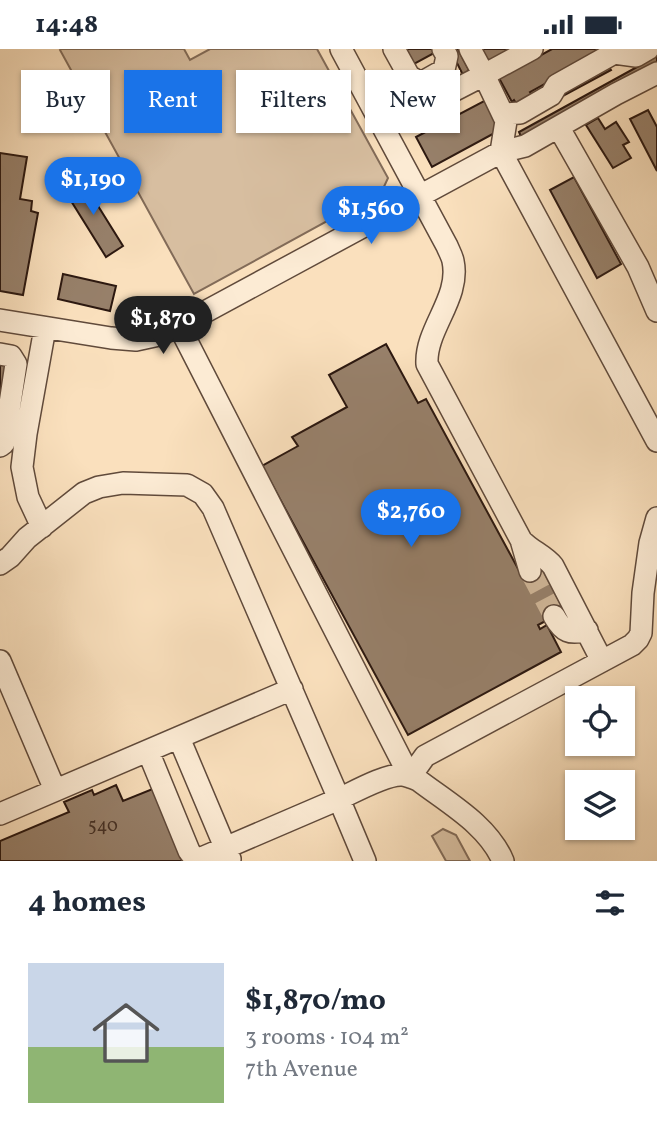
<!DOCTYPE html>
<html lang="en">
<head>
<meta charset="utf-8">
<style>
  :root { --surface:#fff; --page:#f6f6f7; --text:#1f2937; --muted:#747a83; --line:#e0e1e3; --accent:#1a73e8 }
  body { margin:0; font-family:Vollkorn,serif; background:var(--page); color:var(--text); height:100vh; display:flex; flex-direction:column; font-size:26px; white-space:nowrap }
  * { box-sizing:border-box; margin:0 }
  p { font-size:23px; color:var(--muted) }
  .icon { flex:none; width:38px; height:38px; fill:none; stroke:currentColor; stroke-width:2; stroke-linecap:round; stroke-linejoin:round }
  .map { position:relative; height:812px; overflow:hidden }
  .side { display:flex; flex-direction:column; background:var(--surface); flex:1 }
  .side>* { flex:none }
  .banner { position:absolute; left:21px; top:21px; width:616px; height:63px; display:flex; gap:14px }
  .fabs { position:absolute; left:565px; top:637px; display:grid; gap:14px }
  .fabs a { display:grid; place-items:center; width:70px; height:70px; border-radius:0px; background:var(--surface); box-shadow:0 2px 5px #0004; font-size:35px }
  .price { position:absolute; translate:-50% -60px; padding:0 16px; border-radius:24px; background:var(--accent); color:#fff; font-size:23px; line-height:46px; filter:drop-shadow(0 2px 4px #0008) }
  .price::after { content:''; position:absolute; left:50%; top:42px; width:21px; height:16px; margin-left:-10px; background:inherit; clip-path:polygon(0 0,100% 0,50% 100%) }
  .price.on { background:#222; color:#fff }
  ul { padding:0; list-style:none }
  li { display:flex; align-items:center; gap:21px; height:175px; padding:0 28px }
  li+li { border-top:2px solid var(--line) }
  li span { display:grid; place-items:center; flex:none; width:196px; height:140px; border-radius:0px; color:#555 }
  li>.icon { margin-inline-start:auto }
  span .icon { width:84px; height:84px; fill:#fffc; stroke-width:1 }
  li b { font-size:30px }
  h2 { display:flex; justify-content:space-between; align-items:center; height:84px; padding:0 28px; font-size:30px }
  .tag { padding:0 24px; border-radius:0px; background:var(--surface); box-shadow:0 2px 5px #0004; font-size:24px; line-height:63px }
  .tag.on { background:var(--accent); color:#fff }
  .status { display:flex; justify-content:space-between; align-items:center; height:49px; padding:0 35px; background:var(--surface); direction:ltr }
  .status svg { height:19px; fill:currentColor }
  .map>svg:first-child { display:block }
  .green { fill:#d7bea0; stroke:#826b58; stroke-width:2 }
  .building { fill:#97806a; stroke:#2c1810; stroke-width:2 }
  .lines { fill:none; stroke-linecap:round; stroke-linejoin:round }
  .minor-tunnel { stroke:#d1b89a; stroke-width:21; stroke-dasharray:21 10; stroke-linecap:butt }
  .minor-casing { stroke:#604a3b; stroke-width:24 }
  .minor { stroke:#fcebd4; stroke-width:21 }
  .labels { text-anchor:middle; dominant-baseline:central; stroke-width:7; stroke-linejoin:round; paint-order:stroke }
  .number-label { font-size:18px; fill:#473226 }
</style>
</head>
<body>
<div class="status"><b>14:48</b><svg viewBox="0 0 49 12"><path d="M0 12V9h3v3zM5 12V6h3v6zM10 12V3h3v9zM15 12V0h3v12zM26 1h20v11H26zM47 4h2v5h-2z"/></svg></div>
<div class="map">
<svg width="657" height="812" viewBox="0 0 657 812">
  <rect width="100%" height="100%" fill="#fae0bd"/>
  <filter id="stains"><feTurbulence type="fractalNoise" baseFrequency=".00286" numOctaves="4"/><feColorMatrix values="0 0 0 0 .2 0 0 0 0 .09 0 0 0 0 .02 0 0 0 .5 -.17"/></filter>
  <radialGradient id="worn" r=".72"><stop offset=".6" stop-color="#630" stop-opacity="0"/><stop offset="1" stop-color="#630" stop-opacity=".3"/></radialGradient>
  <path class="green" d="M 61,0 L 184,0 L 190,11 L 210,0 L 317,0 L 388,129 L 382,142 L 194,245 L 60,1 Z
    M 443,780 L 456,786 L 470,812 L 446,812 L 432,787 Z"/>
  <path class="building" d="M 406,0 L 435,0 L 436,3 L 414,15 Z
    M 450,0 L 458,0 L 470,23 L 463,26 Z
    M 479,0 L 521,0 L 488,18 Z
    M 552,0 L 608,0 L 530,43 L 533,48 L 518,57 L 514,51 L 512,53 L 499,29 Z
    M 657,7 L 657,16 L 522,90 L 519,83 Z
    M 607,14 L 611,21 L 563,47 L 559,40 Z
    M 486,51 L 502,80 L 432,118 L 416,88 Z
    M 648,61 L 657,78 L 657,122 L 630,70 Z
    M 598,69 L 605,80 L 616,73 L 629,93 L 623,96 L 631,109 L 613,119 L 586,76 Z
    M 0,104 L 27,108 L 20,150 L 32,152 L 31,162 L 38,164 L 23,246 L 0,242 Z
    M 80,128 L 123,197 L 106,208 L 63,139 Z
    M 574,128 L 621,215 L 597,229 L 550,141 Z
    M 63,225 L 116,237 L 110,262 L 58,250 Z
    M 386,295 L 418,354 L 426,350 L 522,527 L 541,516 L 566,561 L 538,576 L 540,580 L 547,576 L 561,603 L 408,686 L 262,417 L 298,397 L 292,388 L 347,358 L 329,326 Z
    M 0,312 L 10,313 L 0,378 Z
    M 116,736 L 123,752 L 155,739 L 186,812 L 0,812 L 0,792 L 69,763 L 64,753 L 92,741 L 94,746 Z"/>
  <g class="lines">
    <path class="minor-tunnel" d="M 530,522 L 554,567"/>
    <g class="minor-casing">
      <path id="minor" d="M 341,0 L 447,197 C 449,202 452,207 453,212 C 461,249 425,280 427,315 L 521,491 C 531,502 544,506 553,517 L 602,612
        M 394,0 L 409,27 L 421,34 L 444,21 L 447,7 L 443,0
        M 470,0 L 484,26 L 532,0
        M 503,65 L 520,64 L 551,46 L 557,36 L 614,4 L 636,7 L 648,0
        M 383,78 L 484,26 L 506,72 L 501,103 L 657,392
        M 559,79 L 638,218 L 657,262
        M 0,271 L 111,289 L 136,291 L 159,286 L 179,277 L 501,103 L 525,97 L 616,45 L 657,24
        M 179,277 L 410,728 L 425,707 L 632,596 L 638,590 L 641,584 L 643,544 L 650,494 L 657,469
        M 0,305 L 11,307 L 16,315 L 4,394 L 0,397
        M 42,478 L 28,448 L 22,418 L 26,385 L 45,279
        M 521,491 L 530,522
        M 0,515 L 10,508 L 27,489 L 84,444 L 99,438 L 123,434 L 187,436 L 203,445 L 213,459 L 339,750 C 354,743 386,725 402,726 C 408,727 413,729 418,731 C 448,754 488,776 503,812
        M 554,567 C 563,583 570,586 587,581
        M 0,612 L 55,741
        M 179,689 L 230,810
        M 148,702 L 189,802 C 193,808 197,810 204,808 L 339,750 L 365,812
        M 0,765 L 292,640"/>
    </g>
    <use href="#minor" class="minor"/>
  </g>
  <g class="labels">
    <g class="number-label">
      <text x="103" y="777">540</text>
    </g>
  </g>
  <rect width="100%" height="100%" filter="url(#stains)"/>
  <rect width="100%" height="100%" fill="url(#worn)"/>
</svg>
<div class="fabs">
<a><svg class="icon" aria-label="locate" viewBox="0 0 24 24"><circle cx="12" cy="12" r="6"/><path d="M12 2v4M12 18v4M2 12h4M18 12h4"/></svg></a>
<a><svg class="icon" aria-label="layers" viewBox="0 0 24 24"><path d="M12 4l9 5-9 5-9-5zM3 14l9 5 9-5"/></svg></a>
</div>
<b class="price" style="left:93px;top:168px">$1,190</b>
<b class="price" style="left:371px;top:197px">$1,560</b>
<b class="price on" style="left:163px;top:307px">$1,870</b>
<b class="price" style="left:411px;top:500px">$2,760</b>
<div class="banner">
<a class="tag">Buy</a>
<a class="tag on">Rent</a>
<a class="tag">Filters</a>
<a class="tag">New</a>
</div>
</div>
<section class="side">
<h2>4 homes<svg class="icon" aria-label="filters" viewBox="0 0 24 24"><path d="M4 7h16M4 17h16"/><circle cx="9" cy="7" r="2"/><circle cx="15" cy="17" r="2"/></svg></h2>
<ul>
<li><span style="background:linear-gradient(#c9d6e8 60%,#8fb573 0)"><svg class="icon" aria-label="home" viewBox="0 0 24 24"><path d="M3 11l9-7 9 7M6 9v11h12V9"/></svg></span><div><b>$1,870/mo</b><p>3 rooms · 104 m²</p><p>7th Avenue</p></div></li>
</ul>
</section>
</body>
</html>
